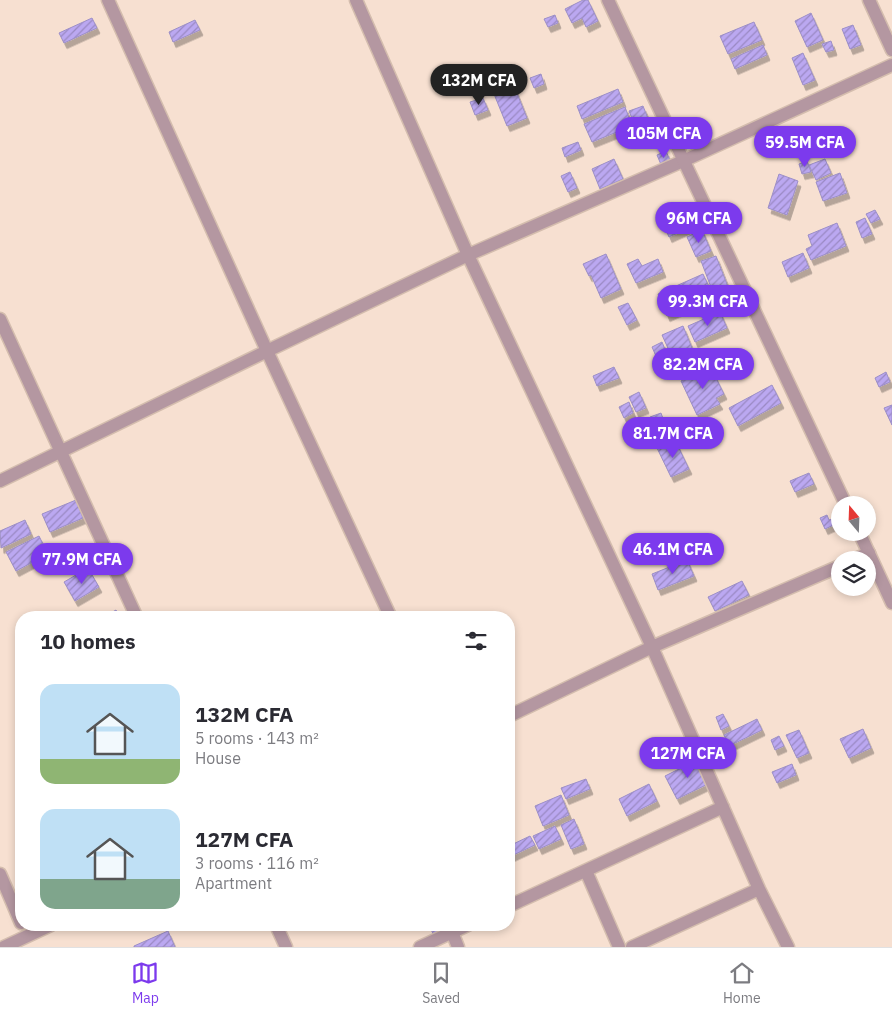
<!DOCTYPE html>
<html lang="en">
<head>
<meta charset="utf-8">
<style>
  :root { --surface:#fff; --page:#f7f7f7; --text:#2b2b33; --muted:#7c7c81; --line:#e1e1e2; --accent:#7c3aed }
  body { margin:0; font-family:"IBM Plex Sans",sans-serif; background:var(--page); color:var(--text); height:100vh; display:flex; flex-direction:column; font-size:19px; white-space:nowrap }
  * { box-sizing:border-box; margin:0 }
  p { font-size:16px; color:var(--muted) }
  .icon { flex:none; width:28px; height:28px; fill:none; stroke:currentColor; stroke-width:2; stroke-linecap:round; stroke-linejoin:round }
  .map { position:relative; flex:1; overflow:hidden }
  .panel { position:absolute; left:15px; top:611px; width:500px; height:320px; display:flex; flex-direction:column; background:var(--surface); border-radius:20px; box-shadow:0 2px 8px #0003 }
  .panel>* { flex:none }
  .needle { width:32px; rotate:341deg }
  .buttons { position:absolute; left:831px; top:496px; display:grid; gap:10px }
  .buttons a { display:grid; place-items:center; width:45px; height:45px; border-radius:50%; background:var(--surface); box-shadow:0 2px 8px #0003; font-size:25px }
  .price { position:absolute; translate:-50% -42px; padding:0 11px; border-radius:18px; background:var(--accent); color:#fff; font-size:16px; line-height:32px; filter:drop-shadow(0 1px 2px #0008) }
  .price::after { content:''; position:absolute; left:50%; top:30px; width:15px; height:11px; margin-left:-8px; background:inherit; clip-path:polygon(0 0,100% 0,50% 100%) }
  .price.on { background:#222; color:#fff }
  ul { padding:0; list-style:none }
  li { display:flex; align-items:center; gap:15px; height:125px; padding:0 25px }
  li span { display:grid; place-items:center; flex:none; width:140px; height:100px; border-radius:15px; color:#555 }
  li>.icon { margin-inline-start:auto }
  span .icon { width:60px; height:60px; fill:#fffc; stroke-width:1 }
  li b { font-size:21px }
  h2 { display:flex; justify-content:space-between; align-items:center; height:60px; padding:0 25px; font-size:21px }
  .dock { display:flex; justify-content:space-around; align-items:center; height:70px; border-top:1px solid var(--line); background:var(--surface); font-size:14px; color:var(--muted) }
  .dock a { display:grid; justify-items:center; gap:2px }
  .dock .on { color:var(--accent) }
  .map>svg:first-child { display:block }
  .building { fill:url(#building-hatch); stroke:#9c8fc6; filter:url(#shadow) }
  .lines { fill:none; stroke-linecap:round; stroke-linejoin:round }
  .minor-casing { stroke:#d4bdae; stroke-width:15 }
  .tertiary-casing { stroke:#d4bdae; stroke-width:15 }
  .minor { stroke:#b497a1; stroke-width:12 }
  .tertiary { stroke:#b497a1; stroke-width:12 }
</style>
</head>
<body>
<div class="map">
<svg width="892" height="947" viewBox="0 0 892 947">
  <defs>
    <pattern id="building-hatch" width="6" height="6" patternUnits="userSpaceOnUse" patternTransform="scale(1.25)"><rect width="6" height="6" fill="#bba8f1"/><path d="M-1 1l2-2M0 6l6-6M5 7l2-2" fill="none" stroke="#9a89c3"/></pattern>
    <filter id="shadow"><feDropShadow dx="3" dy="5.5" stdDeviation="0" flood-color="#0004"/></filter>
  </defs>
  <rect width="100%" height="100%" fill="#f7e0d1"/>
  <path class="building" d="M 583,0 L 588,0 L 598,21 L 586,27 L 582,18 L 572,23 L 565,9 Z
    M 811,13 L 823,40 L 807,47 L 795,21 Z
    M 555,15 L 558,23 L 548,27 L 544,19 Z
    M 92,18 L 97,28 L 64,43 L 59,33 Z
    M 195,20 L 200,30 L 173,42 L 169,32 Z
    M 754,22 L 762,40 L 728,54 L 720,36 Z
    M 853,25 L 861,45 L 850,49 L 842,29 Z
    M 831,41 L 834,50 L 826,52 L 822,44 Z
    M 763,45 L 767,55 L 735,69 L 731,59 Z
    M 803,53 L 815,80 L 803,85 L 792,58 Z
    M 541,74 L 544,84 L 534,88 L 530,78 Z
    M 514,86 L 527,118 L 507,126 L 494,94 Z
    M 618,89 L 623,102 L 582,119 L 577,106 Z
    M 483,98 L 488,110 L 475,115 L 470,102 Z
    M 643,106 L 649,121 L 635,126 L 629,111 Z
    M 625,107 L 632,126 L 592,142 L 584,124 Z
    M 578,142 L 581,150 L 565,157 L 562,148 Z
    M 666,151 L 671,163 L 662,167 L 657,155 Z
    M 614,159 L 623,179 L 600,189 L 592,169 Z
    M 825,159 L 831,173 L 816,180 L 809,165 Z
    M 807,161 L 811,172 L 802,174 L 799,164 Z
    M 570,172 L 577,188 L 568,192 L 561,176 Z
    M 840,173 L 847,193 L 823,201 L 816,182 Z
    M 779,174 L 798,181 L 787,215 L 768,208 Z
    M 694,209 L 700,223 L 669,237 L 663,223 Z
    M 875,210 L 880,219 L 871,223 L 866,214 Z
    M 865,218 L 872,234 L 862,238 L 856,222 Z
    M 837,223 L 846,246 L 811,260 L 806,249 L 812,246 L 808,235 Z
    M 702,230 L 711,251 L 696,257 L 687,237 Z
    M 803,253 L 809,268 L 788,277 L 782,262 Z
    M 606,254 L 621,289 L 601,298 L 591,275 L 589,276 L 583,264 Z
    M 716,256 L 732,297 L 717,303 L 701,261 Z
    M 638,259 L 642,266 L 658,259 L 663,272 L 636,283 L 627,264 Z
    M 703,274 L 713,295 L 667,316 L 658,294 Z
    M 628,303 L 637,320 L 627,325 L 618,307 Z
    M 720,312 L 727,328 L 695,342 L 688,326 Z
    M 683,326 L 692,348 L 672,357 L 662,335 Z
    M 662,342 L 669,359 L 659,363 L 652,347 Z
    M 710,366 L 724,394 L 716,398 L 720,404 L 697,415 L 681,381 Z
    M 614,367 L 619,378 L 597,386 L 593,376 Z
    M 886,372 L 890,382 L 879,387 L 875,378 Z
    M 772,385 L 781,403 L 738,426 L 729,408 Z
    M 639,392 L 646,408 L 636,412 L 629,397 Z
    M 629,402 L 633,413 L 624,418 L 619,407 Z
    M 892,405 L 892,425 L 884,408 Z
    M 661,413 L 669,435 L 658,439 L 650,417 Z
    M 675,440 L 689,469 L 671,477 L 657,448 Z
    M 809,473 L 814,484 L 795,492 L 790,481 Z
    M 76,500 L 83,518 L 50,532 L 42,514 Z
    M 827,515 L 829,520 L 834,518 L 836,524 L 825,529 L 820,518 Z
    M 25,520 L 31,534 L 1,548 L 0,531 Z
    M 39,536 L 48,554 L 16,571 L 6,552 Z
    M 687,560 L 694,576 L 658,590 L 652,574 Z
    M 88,568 L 99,587 L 75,601 L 64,582 Z
    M 742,581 L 749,595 L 715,611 L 708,597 Z
    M 116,610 L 120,618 L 102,618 Z
    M 723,714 L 729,726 L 721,730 L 716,717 Z
    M 757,719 L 762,730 L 729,746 L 724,735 Z
    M 863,729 L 871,748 L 849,758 L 840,739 Z
    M 799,730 L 809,753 L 797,758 L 786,735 Z
    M 779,736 L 784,746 L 775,750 L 771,740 Z
    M 699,759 L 710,783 L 677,799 L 665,776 Z
    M 792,764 L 796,775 L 777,783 L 772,772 Z
    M 586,779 L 590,789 L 566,799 L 561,788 Z
    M 649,784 L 657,801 L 627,816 L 619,799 Z
    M 561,795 L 569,815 L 543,826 L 535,806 Z
    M 574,819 L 584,844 L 571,849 L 561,825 Z
    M 555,826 L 561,839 L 539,849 L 533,836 Z
    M 530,836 L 535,845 L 509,857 L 509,846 Z
    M 429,925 L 451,925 L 454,930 L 435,938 Z
    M 168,931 L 175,947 L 134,947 L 134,946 Z"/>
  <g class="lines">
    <g class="minor-casing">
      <path id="minor" d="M 108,0 L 267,351 L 391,618
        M 356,0 L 468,255 L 652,647 L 759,889 L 788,947
        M 869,0 L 892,50
        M 0,319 L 137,618
        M 0,481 L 267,351 L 468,255 L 683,161 L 892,65
        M 853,560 L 869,553
        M 509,716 L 652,647 L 840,566
        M 586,871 L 619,947
        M 0,874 L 21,923
        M 509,906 L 723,807
        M 276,925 L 286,947
        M 452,932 L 458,947
        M 4,947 L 51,925
        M 420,947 L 468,925
        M 632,947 L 759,889"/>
    </g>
    <g class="tertiary-casing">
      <path id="tertiary" d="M 608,0 L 846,505
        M 859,532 L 892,603"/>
    </g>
    <use href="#minor" class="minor"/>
    <use href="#tertiary" class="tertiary"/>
  </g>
</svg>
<div class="buttons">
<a><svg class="needle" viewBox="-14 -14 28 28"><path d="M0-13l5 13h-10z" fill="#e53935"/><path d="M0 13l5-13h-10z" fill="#7c7c81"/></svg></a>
<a><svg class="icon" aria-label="layers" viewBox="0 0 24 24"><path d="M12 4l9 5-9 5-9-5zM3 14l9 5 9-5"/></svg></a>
</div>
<b class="price on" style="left:479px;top:106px">132M CFA</b>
<b class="price" style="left:664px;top:159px">105M CFA</b>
<b class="price" style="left:805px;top:168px">59.5M CFA</b>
<b class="price" style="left:699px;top:244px">96M CFA</b>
<b class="price" style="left:708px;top:327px">99.3M CFA</b>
<b class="price" style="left:703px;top:390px">82.2M CFA</b>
<b class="price" style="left:673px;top:459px">81.7M CFA</b>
<b class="price" style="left:673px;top:575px">46.1M CFA</b>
<b class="price" style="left:82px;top:585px">77.9M CFA</b>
<b class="price" style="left:688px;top:779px">127M CFA</b>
<section class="panel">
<h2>10 homes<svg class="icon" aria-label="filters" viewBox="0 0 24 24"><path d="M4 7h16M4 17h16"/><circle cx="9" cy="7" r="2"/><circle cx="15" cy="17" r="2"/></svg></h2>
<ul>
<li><span style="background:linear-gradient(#bfe0f5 75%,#8fb573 0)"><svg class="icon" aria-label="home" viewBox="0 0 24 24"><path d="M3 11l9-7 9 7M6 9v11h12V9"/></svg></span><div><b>132M CFA</b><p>5 rooms · 143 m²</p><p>House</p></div></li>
<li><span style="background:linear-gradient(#bfe0f5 70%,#7fa58c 0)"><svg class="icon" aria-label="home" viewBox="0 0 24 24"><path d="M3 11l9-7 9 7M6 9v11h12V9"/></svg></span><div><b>127M CFA</b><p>3 rooms · 116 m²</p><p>Apartment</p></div></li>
</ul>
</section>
</div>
<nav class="dock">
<a class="on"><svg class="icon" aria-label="map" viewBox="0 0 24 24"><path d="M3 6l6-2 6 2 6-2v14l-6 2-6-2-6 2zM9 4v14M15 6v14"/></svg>Map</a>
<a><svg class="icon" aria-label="saved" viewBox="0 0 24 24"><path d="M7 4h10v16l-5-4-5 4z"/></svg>Saved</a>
<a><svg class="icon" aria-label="home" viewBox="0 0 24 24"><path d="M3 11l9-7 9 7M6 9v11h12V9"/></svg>Home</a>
</nav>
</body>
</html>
